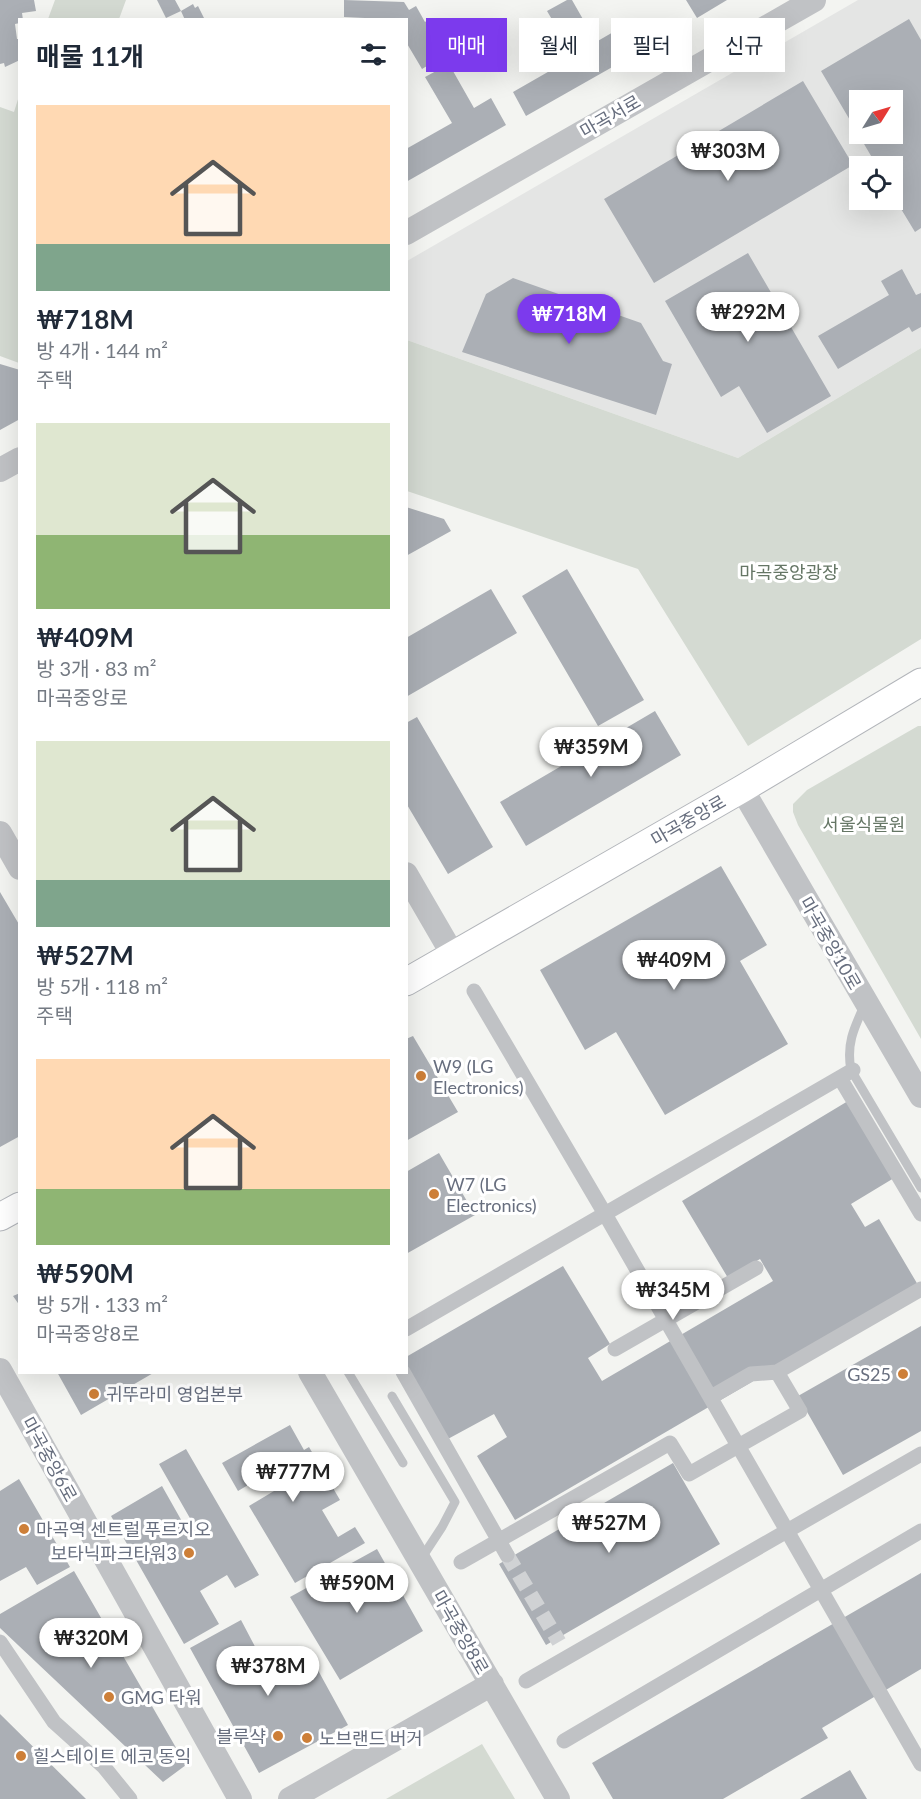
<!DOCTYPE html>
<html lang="ko">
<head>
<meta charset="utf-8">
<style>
  :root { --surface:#fff; --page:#f2f2f3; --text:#1f2937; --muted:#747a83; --accent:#7c3aed }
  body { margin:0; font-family:Lato,"Noto Sans KR",sans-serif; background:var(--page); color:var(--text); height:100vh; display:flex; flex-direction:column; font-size:22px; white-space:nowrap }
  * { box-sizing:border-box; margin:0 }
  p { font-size:20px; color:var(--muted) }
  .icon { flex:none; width:33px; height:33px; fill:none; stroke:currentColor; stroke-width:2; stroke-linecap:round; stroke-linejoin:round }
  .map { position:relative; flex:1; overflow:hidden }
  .details { position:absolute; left:18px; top:18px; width:390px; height:1356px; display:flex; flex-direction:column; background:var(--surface); border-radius:0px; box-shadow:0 6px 24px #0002 }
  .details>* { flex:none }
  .top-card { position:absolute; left:426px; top:18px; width:405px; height:54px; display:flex; gap:12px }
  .needle { width:39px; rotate:53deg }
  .controls { position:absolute; left:849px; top:90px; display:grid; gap:12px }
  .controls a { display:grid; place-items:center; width:54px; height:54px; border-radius:0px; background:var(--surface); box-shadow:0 6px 24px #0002; font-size:30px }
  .price { position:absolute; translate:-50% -51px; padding:0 14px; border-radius:21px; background:#fff; color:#222; font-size:20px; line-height:39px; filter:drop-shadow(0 2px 3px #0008) }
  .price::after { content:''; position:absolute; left:50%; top:36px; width:18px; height:14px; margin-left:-9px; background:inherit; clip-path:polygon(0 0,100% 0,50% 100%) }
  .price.on { background:var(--accent); color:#fff }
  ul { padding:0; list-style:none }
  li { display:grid; align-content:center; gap:12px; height:318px; padding:0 18px }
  li span { display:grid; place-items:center; height:186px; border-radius:0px; color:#555 }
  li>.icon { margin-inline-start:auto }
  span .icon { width:108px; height:108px; fill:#fffc; stroke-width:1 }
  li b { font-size:26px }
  h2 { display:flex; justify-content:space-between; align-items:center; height:72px; padding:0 18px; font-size:26px }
  .tag { padding:0 21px; border-radius:0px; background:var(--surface); box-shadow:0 6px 24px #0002; font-size:21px; line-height:54px }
  .tag.on { background:var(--accent); color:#fff }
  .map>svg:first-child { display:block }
  .built { fill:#e4e5e4; fill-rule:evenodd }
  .green { fill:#d4dad2 }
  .building { fill:#abafb5; fill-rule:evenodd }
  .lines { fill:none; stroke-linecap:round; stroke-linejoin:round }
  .pedestrian-tunnel { stroke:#d0d2d4; stroke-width:15; stroke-dasharray:15 8; stroke-linecap:butt }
  .secondary-casing { stroke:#b2b5ba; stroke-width:29 }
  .service { stroke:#c0c2c5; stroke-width:9 }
  .pedestrian { stroke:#c0c2c5; stroke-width:15 }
  .tertiary { stroke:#c0c2c5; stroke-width:24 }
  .secondary { stroke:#fff; stroke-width:27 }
  .poi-dot { fill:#cd7f38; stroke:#fff; stroke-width:2 }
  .labels { text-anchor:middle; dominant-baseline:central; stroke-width:6; stroke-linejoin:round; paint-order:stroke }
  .street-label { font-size:18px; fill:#676e7e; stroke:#fff }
  .park-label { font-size:18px; fill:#657665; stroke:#fff }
  .poi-label { font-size:18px; fill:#676e7e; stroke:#fff; text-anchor:start }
</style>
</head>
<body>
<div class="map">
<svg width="921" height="1799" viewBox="0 0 921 1799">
  <rect width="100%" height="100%" fill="#f3f4f1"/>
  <path class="built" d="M 858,0 L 921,0 L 921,348 L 738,458 L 407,340 L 407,261 ZM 860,100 L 892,100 L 892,134 L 860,134 ZM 860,166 L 892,166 L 892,200 L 860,200 Z"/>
  <path class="green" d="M 55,0 L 126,0 L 119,19 L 48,19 Z
    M 19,96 L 20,363 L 19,363 L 0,356 L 0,107 L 14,112 Z
    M 407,340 L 738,458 L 921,348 L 921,639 L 748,746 L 638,569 L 407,491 Z
    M 918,726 L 921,726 L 921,1039 L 798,825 L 793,812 L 793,804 L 807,790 Z
    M 482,1744 L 515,1799 L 386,1799 Z"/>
  <path class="building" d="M 0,0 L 34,0 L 36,11 L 22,13 L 23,20 L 20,20 L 20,23 L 15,24 L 17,39 L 20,39 L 20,60 L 5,67 L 4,63 L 0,64 Z
    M 157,0 L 175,0 L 181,11 L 166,18 Z
    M 344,0 L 404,2 L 409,10 L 416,6 L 425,22 L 431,18 L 440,33 L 434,36 L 445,55 L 422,69 L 406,42 L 406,20 L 344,17 Z
    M 567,0 L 572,0 L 596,42 L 615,31 L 630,57 L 526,116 L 513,92 L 574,57 L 547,11 Z
    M 686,0 L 727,0 L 697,18 Z
    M 193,4 L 195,8 L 198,6 L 205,20 L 185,20 L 181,11 Z
    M 909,19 L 921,40 L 921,228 L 915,232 L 892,194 L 892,166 L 877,166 L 821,71 ZM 860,100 L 892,100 L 892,134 L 860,134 Z
    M 449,64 L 474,108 L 491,98 L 506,125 L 406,182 L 406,149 L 452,123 L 425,77 Z
    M 803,81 L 853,165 L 654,283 L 604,199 Z
    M 748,253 L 831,396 L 767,433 L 739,386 L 721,397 L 665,301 Z
    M 902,269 L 916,295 L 921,293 L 921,327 L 912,332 L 909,327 L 838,369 L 818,336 L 889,295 L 881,281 Z
    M 513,278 L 641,323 L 663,361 L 672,364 L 656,415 L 462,352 L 486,294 Z
    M 0,364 L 20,370 L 20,419 L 0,430 Z
    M 406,507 L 444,519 L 451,531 L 406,556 Z
    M 567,569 L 644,700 L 598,726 L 522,596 Z
    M 491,589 L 517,633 L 406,697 L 406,638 Z
    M 655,711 L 681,755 L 526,846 L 500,802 Z
    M 417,717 L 493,847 L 448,874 L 406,803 L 406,723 Z
    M 721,866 L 767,945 L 740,961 L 788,1044 L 665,1115 L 616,1032 L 585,1050 L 540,970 Z
    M 0,892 L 20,926 L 20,1136 L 0,1147 Z
    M 413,1036 L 458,1112 L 406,1141 L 406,1039 Z
    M 848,1101 L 894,1178 L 851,1204 L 865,1227 L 879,1219 L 918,1285 L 515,1520 L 477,1456 L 507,1437 L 494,1414 L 446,1440 L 406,1372 L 406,1357 L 563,1266 L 610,1344 L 588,1358 L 602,1381 L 773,1281 L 760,1259 L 728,1278 L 682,1201 Z
    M 439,1153 L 475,1215 L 406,1254 L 406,1172 Z
    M 20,1293 L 20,1306 L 13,1296 Z
    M 921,1326 L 921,1431 L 843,1475 L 798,1396 Z
    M 57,1372 L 155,1372 L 81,1415 Z
    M 290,1425 L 304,1450 L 309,1447 L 340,1500 L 322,1510 L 338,1537 L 355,1527 L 365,1543 L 295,1583 L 249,1506 L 274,1491 L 265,1475 L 238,1491 L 222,1463 Z
    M 186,1449 L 259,1575 L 235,1588 L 227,1575 L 200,1591 L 219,1624 L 184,1644 L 111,1516 L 162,1486 L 188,1532 L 195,1527 L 159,1464 Z
    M 673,1463 L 720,1544 L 546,1645 L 499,1564 Z
    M 19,1479 L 70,1567 L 37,1585 L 26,1567 L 0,1581 L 0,1491 Z
    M 377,1549 L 423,1631 L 340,1680 L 290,1597 Z
    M 74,1571 L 186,1765 L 163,1782 L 0,1628 L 0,1614 Z
    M 921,1573 L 921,1669 L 822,1728 L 828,1738 L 723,1799 L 613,1799 L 592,1763 Z
    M 241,1620 L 269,1673 L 308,1652 L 348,1725 L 259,1773 L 190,1648 Z
    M 0,1714 L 86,1799 L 0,1799 Z
    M 850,1770 L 867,1799 L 800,1799 Z"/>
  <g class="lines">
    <path class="pedestrian-tunnel" d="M 507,1555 L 559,1642"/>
    <g class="secondary-casing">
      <path id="secondary" d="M 406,982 L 742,789 L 921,682
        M 0,1217 L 20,1206"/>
    </g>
    <path class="service" d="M 865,1004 C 854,1028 846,1044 851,1070 L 921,1188
      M 348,1372 L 403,1463
      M 392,1396 L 455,1502 L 442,1527 L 421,1559"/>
    <path class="pedestrian" d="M 474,991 L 605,1214 L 921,1764
      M 840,1078 L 921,1214
      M 406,1329 L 853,1070
      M 615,1349 L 756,1268
      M 403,1372 L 507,1555
      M 711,1397 L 751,1374 L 777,1372
      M 461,1562 L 670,1443 L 689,1474 L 800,1411 L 777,1372 L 921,1289
      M 0,1642 L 54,1722 L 104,1767 L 130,1799
      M 526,1681 L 921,1454
      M 564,1741 L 921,1531"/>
    <path class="tertiary" d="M 406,233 L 814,0
      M 0,470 L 20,459
      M 742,789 L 921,1096
      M 0,833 L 20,868
      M 406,874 L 453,955
      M 0,1370 L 240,1799
      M 310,1372 L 558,1799
      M 290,1799 L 492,1684"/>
    <use href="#secondary" class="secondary"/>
  </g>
  <g class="poi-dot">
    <circle cx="421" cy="1076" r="6"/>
    <circle cx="434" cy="1194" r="6"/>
    <circle cx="903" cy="1374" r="6"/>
    <circle cx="94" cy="1394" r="6"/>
    <circle cx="24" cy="1529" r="6"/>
    <circle cx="189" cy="1553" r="6"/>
    <circle cx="109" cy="1697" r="6"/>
    <circle cx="278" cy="1736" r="6"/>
    <circle cx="307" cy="1738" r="6"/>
    <circle cx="21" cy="1756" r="6"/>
  </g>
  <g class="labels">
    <g class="street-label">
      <text transform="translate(610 116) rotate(-30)">마곡서로</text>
      <text transform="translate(688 820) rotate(-30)">마곡중앙로</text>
      <text transform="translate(831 943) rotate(60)">마곡중앙10로</text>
      <text transform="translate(50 1459) rotate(61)">마곡중앙6로</text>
      <text transform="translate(461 1632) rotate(60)">마곡중앙8로</text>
    </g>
    <g class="park-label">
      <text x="789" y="572">마곡중앙광장</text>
      <text x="864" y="824">서울식물원</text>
    </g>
    <g class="poi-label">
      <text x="433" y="1066">W9 (LG<tspan x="433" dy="21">Electronics)</tspan></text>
      <text x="446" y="1184">W7 (LG<tspan x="446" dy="21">Electronics)</tspan></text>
      <text x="891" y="1374" text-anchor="end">GS25</text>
      <text x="106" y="1394">귀뚜라미 영업본부</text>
      <text x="36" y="1529">마곡역 센트럴 푸르지오</text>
      <text x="177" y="1553" text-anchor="end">보타닉파크타워3</text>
      <text x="121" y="1697">GMG 타워</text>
      <text x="266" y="1736" text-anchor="end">블루샥</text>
      <text x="319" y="1738">노브랜드 버거</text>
      <text x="33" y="1756">힐스테이트 에코 동익</text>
    </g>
  </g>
</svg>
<div class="controls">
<a><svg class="needle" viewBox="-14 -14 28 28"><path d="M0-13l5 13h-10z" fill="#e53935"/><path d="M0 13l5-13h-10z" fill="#747a83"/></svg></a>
<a><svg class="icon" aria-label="locate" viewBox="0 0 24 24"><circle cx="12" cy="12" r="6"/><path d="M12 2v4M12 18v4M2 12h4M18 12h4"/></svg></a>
</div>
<b class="price" style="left:728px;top:182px">₩303M</b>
<b class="price" style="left:748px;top:343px">₩292M</b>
<b class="price on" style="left:569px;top:345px">₩718M</b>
<b class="price" style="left:591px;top:778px">₩359M</b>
<b class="price" style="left:674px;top:991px">₩409M</b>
<b class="price" style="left:673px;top:1321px">₩345M</b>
<b class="price" style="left:293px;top:1503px">₩777M</b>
<b class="price" style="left:609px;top:1554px">₩527M</b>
<b class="price" style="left:357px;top:1614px">₩590M</b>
<b class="price" style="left:91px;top:1669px">₩320M</b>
<b class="price" style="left:268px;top:1697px">₩378M</b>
<div class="top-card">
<a class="tag on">매매</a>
<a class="tag">월세</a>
<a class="tag">필터</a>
<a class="tag">신규</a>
</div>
<section class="details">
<h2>매물 11개<svg class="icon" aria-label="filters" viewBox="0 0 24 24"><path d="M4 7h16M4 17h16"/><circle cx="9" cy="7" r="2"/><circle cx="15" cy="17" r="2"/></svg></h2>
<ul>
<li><span style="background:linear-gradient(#ffd9b3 75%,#7fa58c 0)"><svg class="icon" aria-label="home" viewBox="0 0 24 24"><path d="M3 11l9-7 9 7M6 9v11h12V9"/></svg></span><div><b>₩718M</b><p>방 4개 · 144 m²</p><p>주택</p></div></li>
<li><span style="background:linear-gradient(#dfe7d0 60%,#8fb573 0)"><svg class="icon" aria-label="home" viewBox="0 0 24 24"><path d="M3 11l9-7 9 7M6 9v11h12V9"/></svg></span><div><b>₩409M</b><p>방 3개 · 83 m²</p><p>마곡중앙로</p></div></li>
<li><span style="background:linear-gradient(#dfe7d0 75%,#7fa58c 0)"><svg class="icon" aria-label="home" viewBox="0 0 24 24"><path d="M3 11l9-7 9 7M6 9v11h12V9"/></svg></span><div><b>₩527M</b><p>방 5개 · 118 m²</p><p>주택</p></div></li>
<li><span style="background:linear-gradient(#ffd9b3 70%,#8fb573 0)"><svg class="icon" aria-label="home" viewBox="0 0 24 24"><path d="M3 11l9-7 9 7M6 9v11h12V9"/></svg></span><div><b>₩590M</b><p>방 5개 · 133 m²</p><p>마곡중앙8로</p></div></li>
</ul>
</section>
</div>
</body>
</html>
